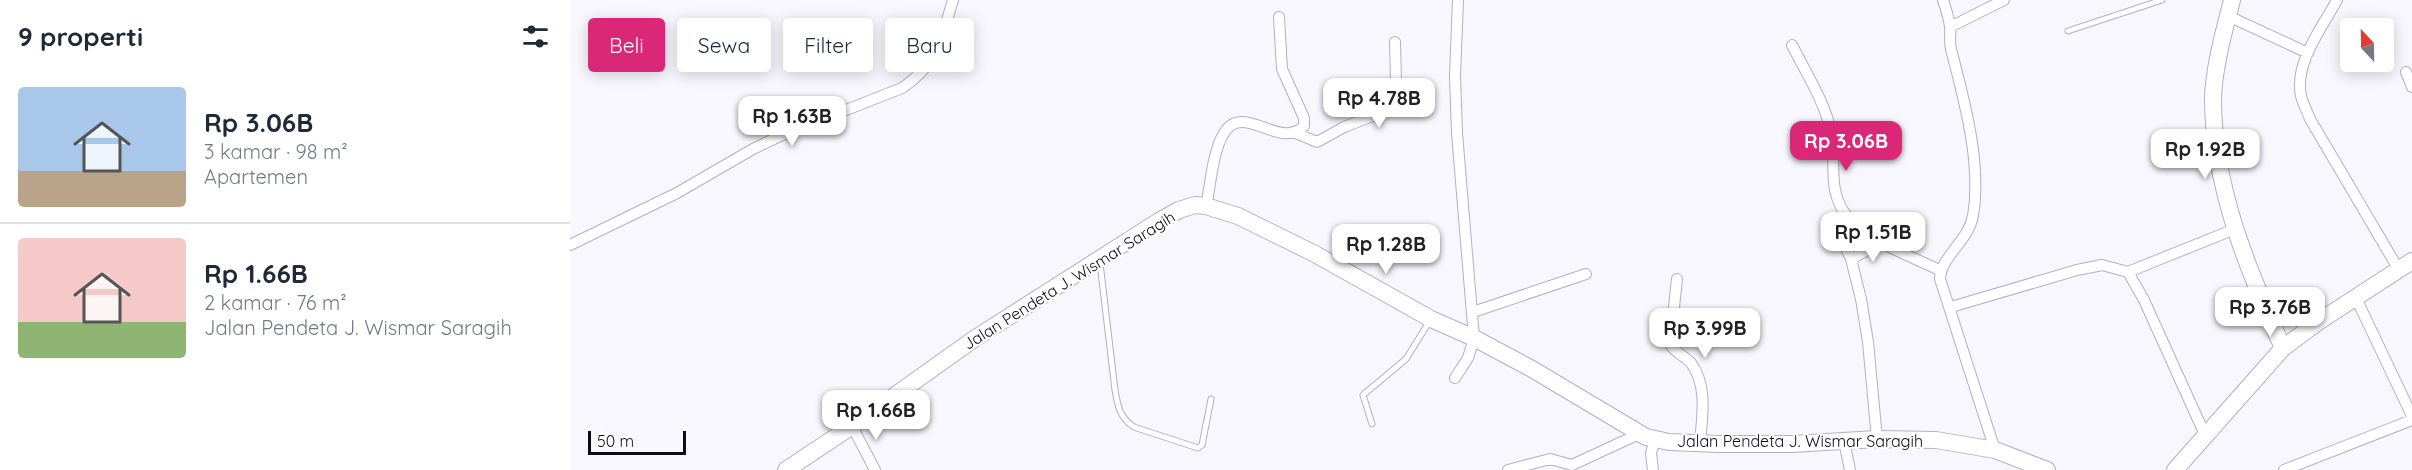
<!DOCTYPE html>
<html lang="id">
<head>
<meta charset="utf-8">
<style>
  :root { --surface:#fff; --page:#f6f6f7; --text:#1f2937; --muted:#747a83; --line:#e0e1e3; --accent:#db2777 }
  body { margin:0; font-family:Quicksand,sans-serif; background:var(--page); color:var(--text); height:100vh; display:flex; flex-direction:column; font-size:22px; white-space:nowrap }
  * { box-sizing:border-box; margin:0 }
  p { font-size:20px; color:var(--muted) }
  .icon { flex:none; width:33px; height:33px; fill:none; stroke:currentColor; stroke-width:2; stroke-linecap:round; stroke-linejoin:round }
  .map { position:relative; flex:1; overflow:hidden }
  .drawer { display:flex; flex-direction:column; background:var(--surface); width:570px }
  .drawer>* { flex:none }
  .banner { position:absolute; left:18px; top:18px; width:570px; height:54px; display:flex; gap:12px }
  .needle { width:39px; rotate:338deg }
  .fabs { position:absolute; left:1770px; top:18px; display:grid; gap:12px }
  .fabs a { display:grid; place-items:center; width:54px; height:54px; border-radius:6px; background:var(--surface); box-shadow:0 3px 15px #0003; font-size:30px }
  .scale { position:absolute; left:18px; bottom:15px; width:98px; box-sizing:border-box; padding-left:6px; border:3px solid #0d0b14; border-top:0; font-size:16px; line-height:21px; white-space:nowrap; color:#0d0b14; -webkit-text-stroke:4px #fff; paint-order:stroke }
  .price { position:absolute; translate:-50% -51px; padding:0 14px; border-radius:12px; background:#fff; color:#222; font-size:20px; line-height:39px; filter:drop-shadow(0 2px 3px #0008) }
  .price::after { content:''; position:absolute; left:50%; top:36px; width:18px; height:14px; margin-left:-9px; background:inherit; clip-path:polygon(0 0,100% 0,50% 100%) }
  .price.on { background:var(--accent); color:#fff }
  ul { padding:0; list-style:none }
  li { display:flex; align-items:center; gap:18px; height:150px; padding:0 18px }
  li+li { border-top:2px solid var(--line) }
  li span { display:grid; place-items:center; flex:none; width:168px; height:120px; border-radius:6px; color:#555 }
  li>.icon { margin-inline-start:auto }
  span .icon { width:72px; height:72px; fill:#fffc; stroke-width:1 }
  li b { font-size:26px }
  h2 { display:flex; justify-content:space-between; align-items:center; height:72px; padding:0 18px; font-size:26px }
  .pill { padding:0 21px; border-radius:6px; background:var(--surface); box-shadow:0 3px 15px #0003; font-size:21px; line-height:54px }
  .pill.on { background:var(--accent); color:#fff }
  main { display:flex; flex:1; min-height:0 }
  .map>svg:first-child { display:block }
  .lines { fill:none; stroke-linecap:round; stroke-linejoin:round }
  .lane-casing { stroke:#b2afca; stroke-width:7 }
  .street-casing { stroke:#b2afca; stroke-width:12 }
  .secondary-casing { stroke:#b2afca; stroke-width:18 }
  .lane { stroke:#fff; stroke-width:5 }
  .street { stroke:#fff; stroke-width:10 }
  .secondary { stroke:#fff; stroke-width:16 }
  .labels { text-anchor:middle; dominant-baseline:central; stroke-width:4.5; stroke-linejoin:round; paint-order:stroke }
  .street-label { font-size:16px; fill:#0d0b14; stroke:#fff }
</style>
</head>
<body>
<main>
<section class="drawer">
<h2>9 properti<svg class="icon" aria-label="filters" viewBox="0 0 24 24"><path d="M4 7h16M4 17h16"/><circle cx="9" cy="7" r="2"/><circle cx="15" cy="17" r="2"/></svg></h2>
<ul>
<li><span style="background:linear-gradient(#a9c7e8 70%,#b9a48a 0)"><svg class="icon" aria-label="home" viewBox="0 0 24 24"><path d="M3 11l9-7 9 7M6 9v11h12V9"/></svg></span><div><b>Rp 3.06B</b><p>3 kamar · 98 m²</p><p>Apartemen</p></div></li>
<li><span style="background:linear-gradient(#f6c9c9 70%,#8fb573 0)"><svg class="icon" aria-label="home" viewBox="0 0 24 24"><path d="M3 11l9-7 9 7M6 9v11h12V9"/></svg></span><div><b>Rp 1.66B</b><p>2 kamar · 76 m²</p><p>Jalan Pendeta J. Wismar Saragih</p></div></li>
</ul>
</section>
<div class="map">
<svg width="1842" height="470" viewBox="0 0 1842 470">
  <rect width="100%" height="100%" fill="#f7f7fd"/>
  <g class="lines">
    <g class="lane-casing">
      <path id="lane" d="M 1498,31 L 1592,0
        M 530,263 L 545,390 C 548,406 549,417 564,427 L 628,448 L 632,445 L 641,399
        M 802,424 L 793,395 L 836,359 L 859,322"/>
    </g>
    <g class="street-casing">
      <path id="street" d="M 1373,0 C 1376,9 1379,18 1380,27 C 1381,34 1379,41 1381,49 C 1394,100 1412,163 1403,216 C 1398,242 1371,256 1370,279 L 1425,450
        M 1767,0 C 1752,28 1724,63 1731,96 C 1733,104 1737,111 1740,119 L 1829,270
        M 1658,16 L 1738,53
        M 1380,27 L 1434,0
        M 1222,45 C 1236,73 1255,102 1261,132 C 1267,160 1257,187 1274,212 C 1292,240 1342,256 1371,271
        M 1836,72 L 1842,87
        M 723,132 L 747,142 L 774,127 L 813,112 L 819,105 L 824,96 L 826,81 L 825,42
        M 636,206 C 641,184 642,153 654,133 C 673,101 710,151 734,126 L 734,118 L 712,69 L 709,17
        M 1274,213 L 1266,223 L 1267,229 L 1281,259 L 1291,299 L 1298,342 L 1307,439
        M 0,245 L 107,193 L 183,149 L 210,136 L 332,88 C 368,64 371,39 383,0
        M 1281,259 L 1312,242
        M 1558,272 L 1665,229
        M 1107,279 L 1100,344 C 1105,353 1115,356 1121,363 C 1138,386 1132,417 1130,443
        M 1786,298 L 1842,416
        M 1381,307 L 1507,270 L 1532,265 L 1558,272 L 1574,300 L 1635,435
        M 903,312 L 1016,274
        M 885,378 L 898,358 L 904,338 L 887,133 L 885,76 L 888,0
        M 282,426 L 305,470
        M 1274,441 L 1280,470
        M 938,470 L 980,459 L 1002,465 L 1069,434
        M 1083,470 L 1081,453 L 1085,439
        M 1714,470 L 1842,420"/>
    </g>
    <g class="secondary-casing">
      <path id="secondary" d="M 1662,0 C 1654,32 1644,66 1643,99 C 1643,187 1678,270 1713,348
        M 216,470 L 282,426 L 404,339 L 589,221 L 609,210 L 625,205 L 636,206 L 668,216 L 745,254 L 861,319 L 904,338 L 962,369 L 1076,437 L 1099,442 L 1149,444 L 1222,444 L 1307,439 L 1366,440 L 1425,450 L 1477,470
        M 1605,470 L 1713,348 L 1748,322 L 1842,261"/>
    </g>
    <use href="#lane" class="lane"/>
    <use href="#street" class="street"/>
    <use href="#secondary" class="secondary"/>
  </g>
  <g class="labels">
    <g class="street-label">
      <text transform="translate(499 280) rotate(-32)">Jalan Pendeta J. Wismar Saragih</text>
      <text x="1230" y="441">Jalan Pendeta J. Wismar Saragih</text>
    </g>
  </g>
</svg>
<div class="fabs">
<a><svg class="needle" viewBox="-14 -14 28 28"><path d="M0-13l5 13h-10z" fill="#e53935"/><path d="M0 13l5-13h-10z" fill="#747a83"/></svg></a>
</div>
<div class="scale">50 m</div>
<b class="price" style="left:809px;top:129px">Rp 4.78B</b>
<b class="price" style="left:222px;top:147px">Rp 1.63B</b>
<b class="price on" style="left:1276px;top:172px">Rp 3.06B</b>
<b class="price" style="left:1635px;top:180px">Rp 1.92B</b>
<b class="price" style="left:1303px;top:263px">Rp 1.51B</b>
<b class="price" style="left:816px;top:275px">Rp 1.28B</b>
<b class="price" style="left:1700px;top:338px">Rp 3.76B</b>
<b class="price" style="left:1135px;top:359px">Rp 3.99B</b>
<b class="price" style="left:306px;top:441px">Rp 1.66B</b>
<div class="banner">
<a class="pill on">Beli</a>
<a class="pill">Sewa</a>
<a class="pill">Filter</a>
<a class="pill">Baru</a>
</div>
</div>
</main>
</body>
</html>
